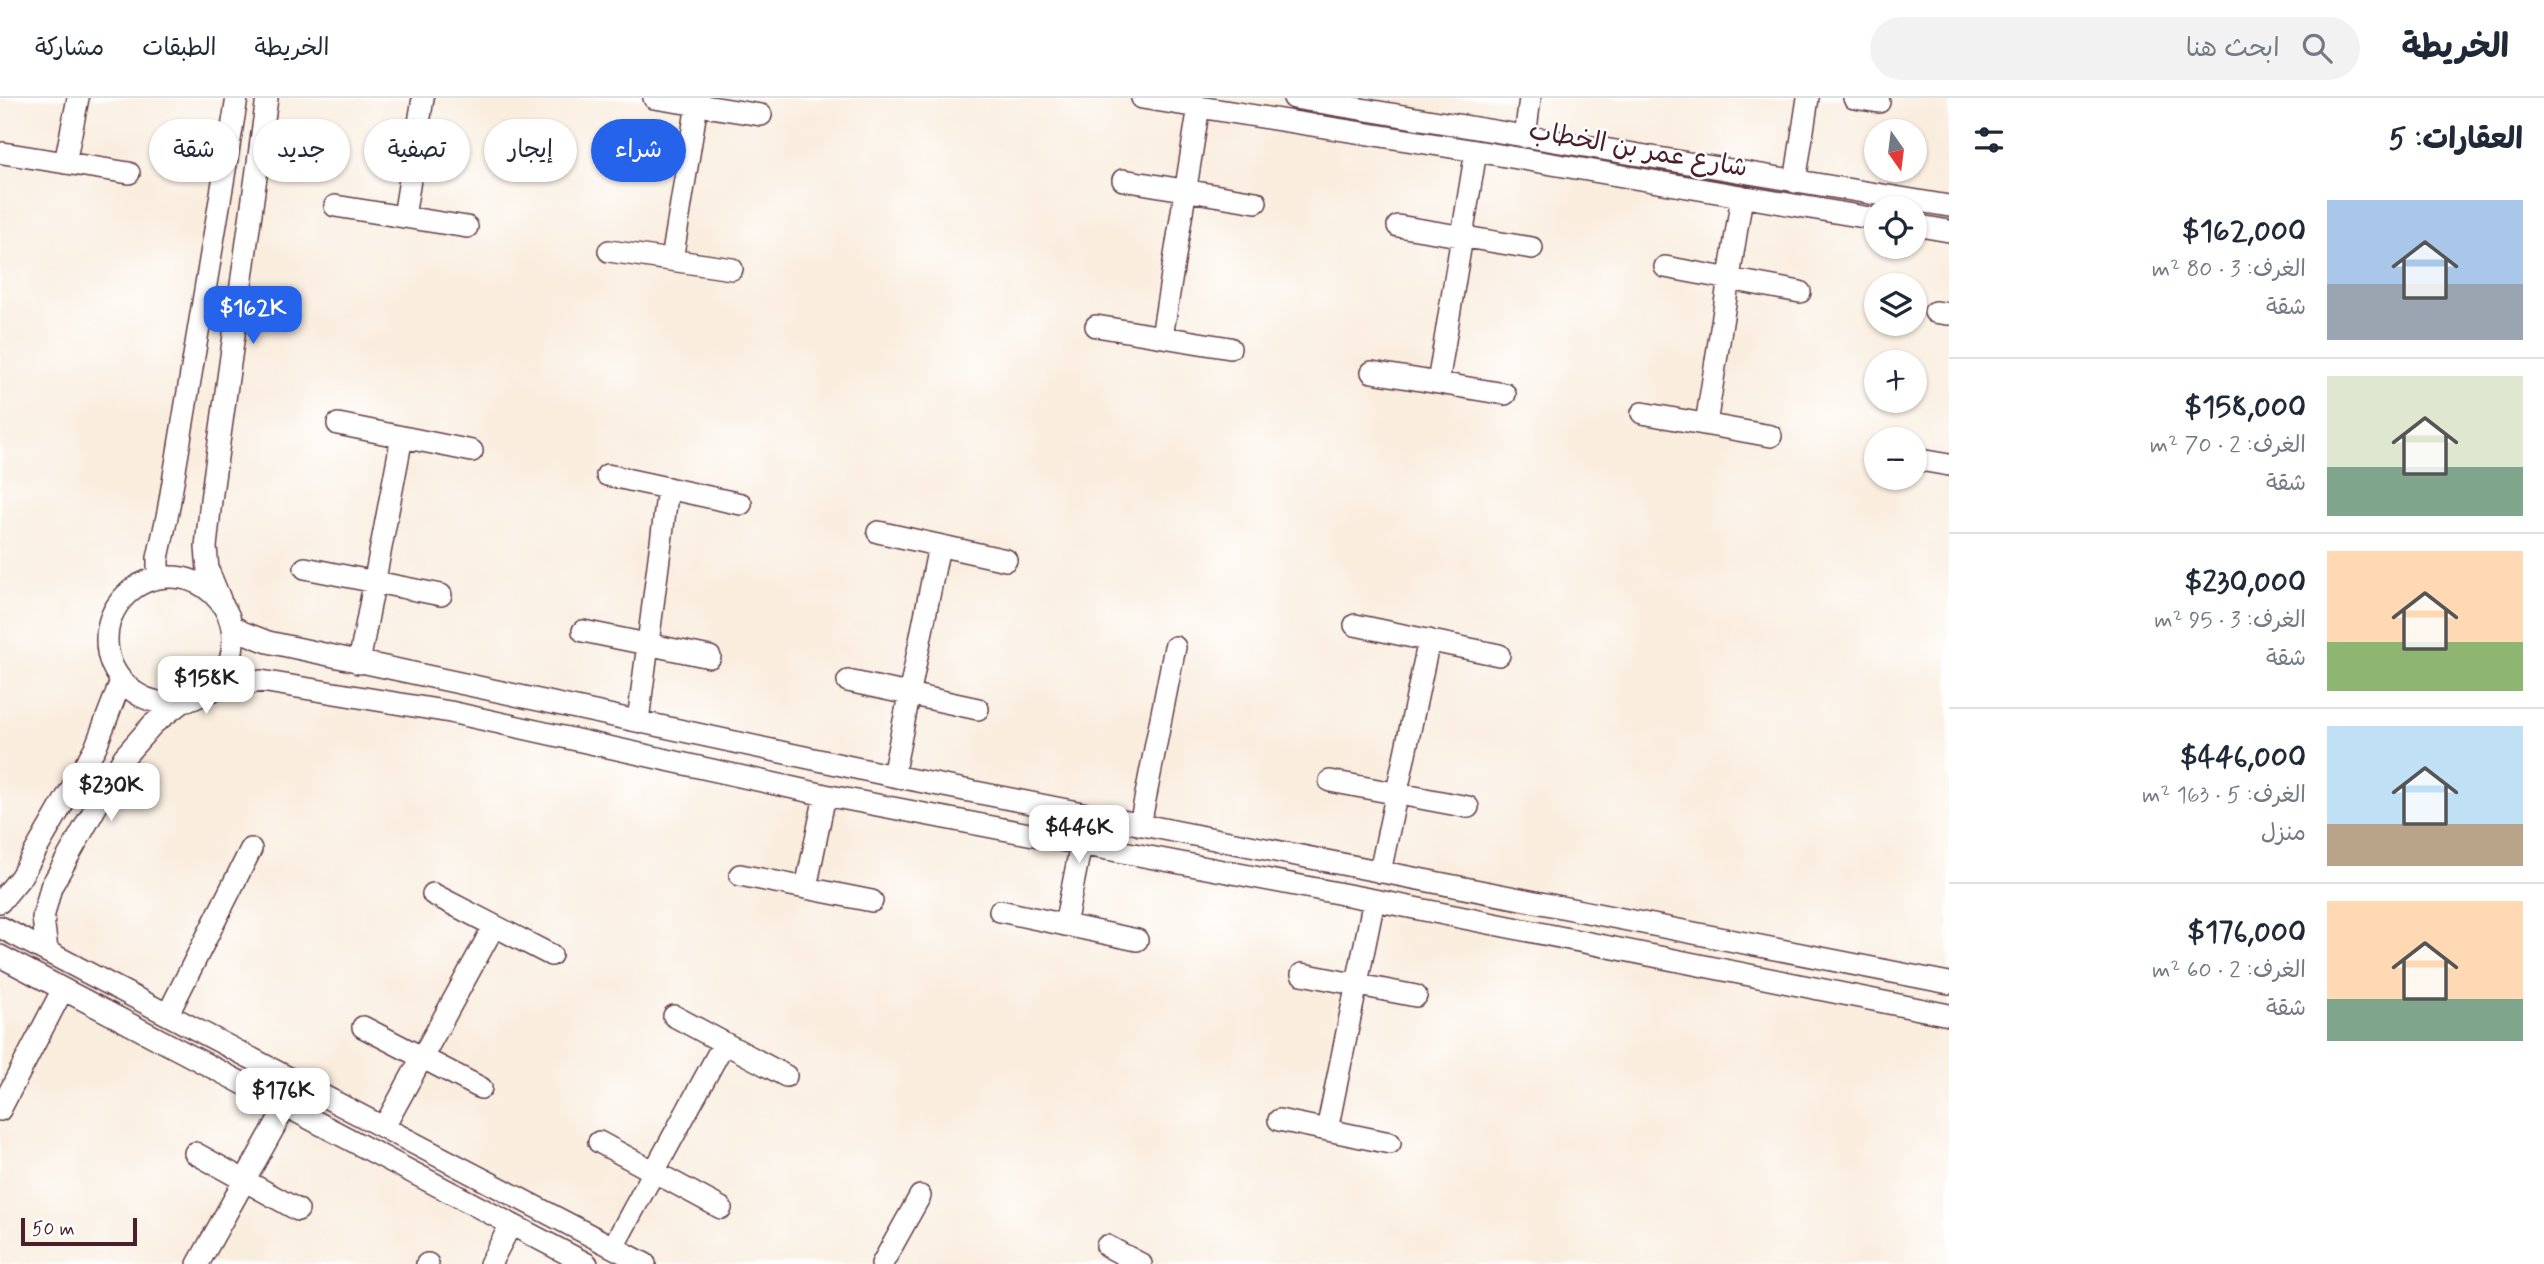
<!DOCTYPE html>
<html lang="ar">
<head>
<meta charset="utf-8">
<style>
  :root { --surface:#fff; --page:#f2f2f3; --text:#1f2937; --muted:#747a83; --line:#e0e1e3; --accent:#2563eb }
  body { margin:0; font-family:Mynerve,"Playpen Sans Arabic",sans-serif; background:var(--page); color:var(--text); direction:rtl; height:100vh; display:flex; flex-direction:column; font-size:26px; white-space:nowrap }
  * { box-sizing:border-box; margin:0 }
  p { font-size:23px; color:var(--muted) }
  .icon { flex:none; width:38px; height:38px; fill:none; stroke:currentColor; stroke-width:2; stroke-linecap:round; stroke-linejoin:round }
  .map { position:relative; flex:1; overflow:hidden; direction:ltr }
  .sheet { display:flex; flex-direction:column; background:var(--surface); width:595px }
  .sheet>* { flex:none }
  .hud { position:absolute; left:21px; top:21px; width:665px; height:63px; direction:rtl; display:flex; gap:14px }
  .needle { width:46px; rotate:166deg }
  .controls { position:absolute; left:1864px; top:21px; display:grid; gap:14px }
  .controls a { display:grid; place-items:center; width:63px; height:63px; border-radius:50%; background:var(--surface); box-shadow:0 2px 5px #0004; font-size:35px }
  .scale { position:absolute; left:21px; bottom:18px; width:116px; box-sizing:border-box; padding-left:7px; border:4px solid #4a1f2b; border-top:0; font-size:19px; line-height:24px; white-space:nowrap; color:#4a1f2b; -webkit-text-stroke:5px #fff; paint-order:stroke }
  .price { position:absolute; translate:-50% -60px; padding:0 16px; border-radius:14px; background:#fff; color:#222; font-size:23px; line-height:46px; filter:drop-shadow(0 2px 4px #0008) }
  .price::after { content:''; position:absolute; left:50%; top:42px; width:21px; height:16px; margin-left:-10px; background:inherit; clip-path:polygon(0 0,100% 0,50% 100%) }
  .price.selected { background:var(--accent); color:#fff }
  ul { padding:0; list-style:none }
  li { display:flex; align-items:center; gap:21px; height:175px; padding:0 21px }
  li+li { border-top:2px solid var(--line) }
  li span { display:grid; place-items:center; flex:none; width:196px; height:140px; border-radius:0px; color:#555 }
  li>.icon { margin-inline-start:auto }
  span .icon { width:84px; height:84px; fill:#fffc; stroke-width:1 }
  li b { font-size:30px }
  h2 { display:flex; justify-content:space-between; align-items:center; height:84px; padding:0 21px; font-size:30px }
  .tag { padding:0 24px; border-radius:32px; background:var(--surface); box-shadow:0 2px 5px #0004; font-size:24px; line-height:63px }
  .tag.selected { background:var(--accent); color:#fff }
  header { display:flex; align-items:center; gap:42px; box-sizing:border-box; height:98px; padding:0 35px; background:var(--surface); border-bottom:2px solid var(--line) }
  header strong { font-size:33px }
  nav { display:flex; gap:38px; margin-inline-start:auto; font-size:24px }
  .search { width:490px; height:63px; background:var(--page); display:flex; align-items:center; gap:18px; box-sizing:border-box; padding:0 24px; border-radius:38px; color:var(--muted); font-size:26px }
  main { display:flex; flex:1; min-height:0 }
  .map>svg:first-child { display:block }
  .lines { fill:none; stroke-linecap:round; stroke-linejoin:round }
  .minor-casing { stroke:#643e46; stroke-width:24 }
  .minor { stroke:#fff; stroke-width:21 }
  .labels { text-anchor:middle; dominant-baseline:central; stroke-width:5; stroke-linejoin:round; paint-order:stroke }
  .street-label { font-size:26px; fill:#4a1f2b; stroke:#fff }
</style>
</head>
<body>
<header>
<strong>الخريطة</strong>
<div class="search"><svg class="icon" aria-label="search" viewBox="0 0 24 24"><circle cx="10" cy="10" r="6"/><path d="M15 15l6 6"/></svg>ابحث هنا</div>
<nav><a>الخريطة</a><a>الطبقات</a><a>مشاركة</a></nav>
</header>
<main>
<section class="sheet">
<h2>العقارات: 5<svg class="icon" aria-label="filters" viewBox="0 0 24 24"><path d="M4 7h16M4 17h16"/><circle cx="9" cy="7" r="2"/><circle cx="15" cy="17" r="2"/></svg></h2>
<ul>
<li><span style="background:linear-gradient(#a9c7e8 60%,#9aa5b1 0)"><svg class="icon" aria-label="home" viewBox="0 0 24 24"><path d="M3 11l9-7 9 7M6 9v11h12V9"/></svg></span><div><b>$162,000</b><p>الغرف: 3 · 80 m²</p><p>شقة</p></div></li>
<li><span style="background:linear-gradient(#dfe7d0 65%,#7fa58c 0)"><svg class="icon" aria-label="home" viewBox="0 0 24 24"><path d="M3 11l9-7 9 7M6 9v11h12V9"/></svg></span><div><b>$158,000</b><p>الغرف: 2 · 70 m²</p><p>شقة</p></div></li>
<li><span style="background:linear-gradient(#ffd9b3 65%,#8fb573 0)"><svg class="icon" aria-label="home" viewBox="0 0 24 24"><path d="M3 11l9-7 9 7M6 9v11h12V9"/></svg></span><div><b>$230,000</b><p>الغرف: 3 · 95 m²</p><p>شقة</p></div></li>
<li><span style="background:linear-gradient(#bfe0f5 70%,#b9a48a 0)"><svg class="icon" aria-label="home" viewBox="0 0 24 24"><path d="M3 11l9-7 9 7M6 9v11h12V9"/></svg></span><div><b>$446,000</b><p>الغرف: 5 · 163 m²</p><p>منزل</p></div></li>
<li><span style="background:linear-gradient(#ffd9b3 70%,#7fa58c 0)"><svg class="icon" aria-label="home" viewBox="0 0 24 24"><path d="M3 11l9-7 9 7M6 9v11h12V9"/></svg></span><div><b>$176,000</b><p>الغرف: 2 · 60 m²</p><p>شقة</p></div></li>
</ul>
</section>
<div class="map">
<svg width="1949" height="1166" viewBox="0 0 1949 1166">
  <rect width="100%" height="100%" fill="#fff"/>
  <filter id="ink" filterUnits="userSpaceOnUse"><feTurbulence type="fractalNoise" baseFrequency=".0143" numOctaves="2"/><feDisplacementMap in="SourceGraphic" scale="14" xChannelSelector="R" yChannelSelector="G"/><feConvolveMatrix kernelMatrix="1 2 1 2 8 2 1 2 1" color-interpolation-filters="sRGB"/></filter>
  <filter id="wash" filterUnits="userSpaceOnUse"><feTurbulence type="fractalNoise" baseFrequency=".00686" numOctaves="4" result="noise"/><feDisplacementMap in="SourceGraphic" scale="28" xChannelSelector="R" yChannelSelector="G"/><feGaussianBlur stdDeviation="1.57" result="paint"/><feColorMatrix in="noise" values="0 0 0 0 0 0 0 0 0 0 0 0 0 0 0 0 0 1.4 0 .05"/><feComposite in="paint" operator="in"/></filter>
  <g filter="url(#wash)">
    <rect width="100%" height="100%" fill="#f9edde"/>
  </g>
  <g filter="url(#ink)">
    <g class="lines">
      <g class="minor-casing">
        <path id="minor" d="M 654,0 L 761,17
          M 1142,0 L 1476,53 L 1876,121
          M 1294,0 L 1949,108
          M 1854,0 L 1879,4
          M 1525,39 L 1530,0
          M 3,55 L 129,75
          M 65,65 L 78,0
          M 1123,82 L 1256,104
          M 1795,84 L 1808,0
          M 335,108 L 467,129
          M 404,119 L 423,0
          M 1914,127 L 1949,133
          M 1398,128 L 1532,150
          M 609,153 L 732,171
          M 672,162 L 698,0
          M 1665,169 L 1800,194
          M 1935,214 L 1949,216
          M 1096,228 L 1230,250
          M 1162,239 L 1199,8
          M 1372,274 L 1505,296
          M 1438,285 L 1476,53
          M 1642,315 L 1771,338
          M 338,326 L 472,353
          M 1706,326 L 1742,98
          M 1914,361 L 1949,367
          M 607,377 L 741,406
          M 878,434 L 1006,462
          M 305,470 L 441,497
          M107 542a63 63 0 1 1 126 0a63 63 0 1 1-126 0Z
          M 158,479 L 158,460 L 168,414 L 237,0
          M 220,501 L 208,472 L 206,449 L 211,402 L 267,0
          M 232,527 L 242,534 L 268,544 L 893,678 L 1949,885
          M 1355,527 L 1499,557
          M 583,533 L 710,559
          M 359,565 L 402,339
          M 848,583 L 978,611
          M 209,593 L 261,583 L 450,614 L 825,697 L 1374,802 L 1949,917
          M 638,623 L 668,390
          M 893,678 L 939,448
          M 1330,683 L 1468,709
          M 1140,727 L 1175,549
          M 1380,774 L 1429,542
          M 740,777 L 872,803
          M 806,790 L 825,697
          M 433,796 L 551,857
          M 0,804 L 20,780 L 96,648 L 121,583
          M 1000,813 L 1137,842
          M 1065,827 L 1081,746
          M 0,829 L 645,1166
          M 47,852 L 43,820 L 51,789 L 124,659 L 153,626 L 182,604
          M 0,858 L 587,1166
          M 1302,876 L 1416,898
          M 168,916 L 251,751
          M 674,918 L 786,978
          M 363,929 L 481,990
          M 0,1012 L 63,891
          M 1279,1022 L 1390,1045
          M 384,1029 L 494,828
          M 1327,1032 L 1374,802
          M 599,1044 L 721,1110
          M 195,1055 L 298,1112
          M 1107,1148 L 1141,1166
          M 613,1149 L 724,945
          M 198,1166 L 286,1008
          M 427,1166 L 428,1166
          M 490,1166 L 511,1126
          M 882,1166 L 920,1098"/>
      </g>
      <use href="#minor" class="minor"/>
    </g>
  </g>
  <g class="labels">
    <g class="street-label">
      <text transform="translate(1638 52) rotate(10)">شارع عمر بن الخطاب</text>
    </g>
  </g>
</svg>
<div class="controls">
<a><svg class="needle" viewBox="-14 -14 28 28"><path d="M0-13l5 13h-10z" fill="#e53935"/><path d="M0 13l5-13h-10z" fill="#747a83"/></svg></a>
<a><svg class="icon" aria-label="locate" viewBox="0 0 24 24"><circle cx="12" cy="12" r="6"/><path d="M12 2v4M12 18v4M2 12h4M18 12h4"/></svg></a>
<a><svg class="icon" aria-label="layers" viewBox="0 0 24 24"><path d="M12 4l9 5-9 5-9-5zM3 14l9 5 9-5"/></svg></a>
<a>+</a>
<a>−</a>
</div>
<div class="scale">50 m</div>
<b class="price selected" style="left:253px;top:248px">$162K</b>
<b class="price" style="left:206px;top:618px">$158K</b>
<b class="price" style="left:111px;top:725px">$230K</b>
<b class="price" style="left:1079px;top:767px">$446K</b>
<b class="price" style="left:283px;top:1030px">$176K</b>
<div class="hud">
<a class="tag selected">شراء</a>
<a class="tag">إيجار</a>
<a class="tag">تصفية</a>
<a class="tag">جديد</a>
<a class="tag">شقة</a>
</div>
</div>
</main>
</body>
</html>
